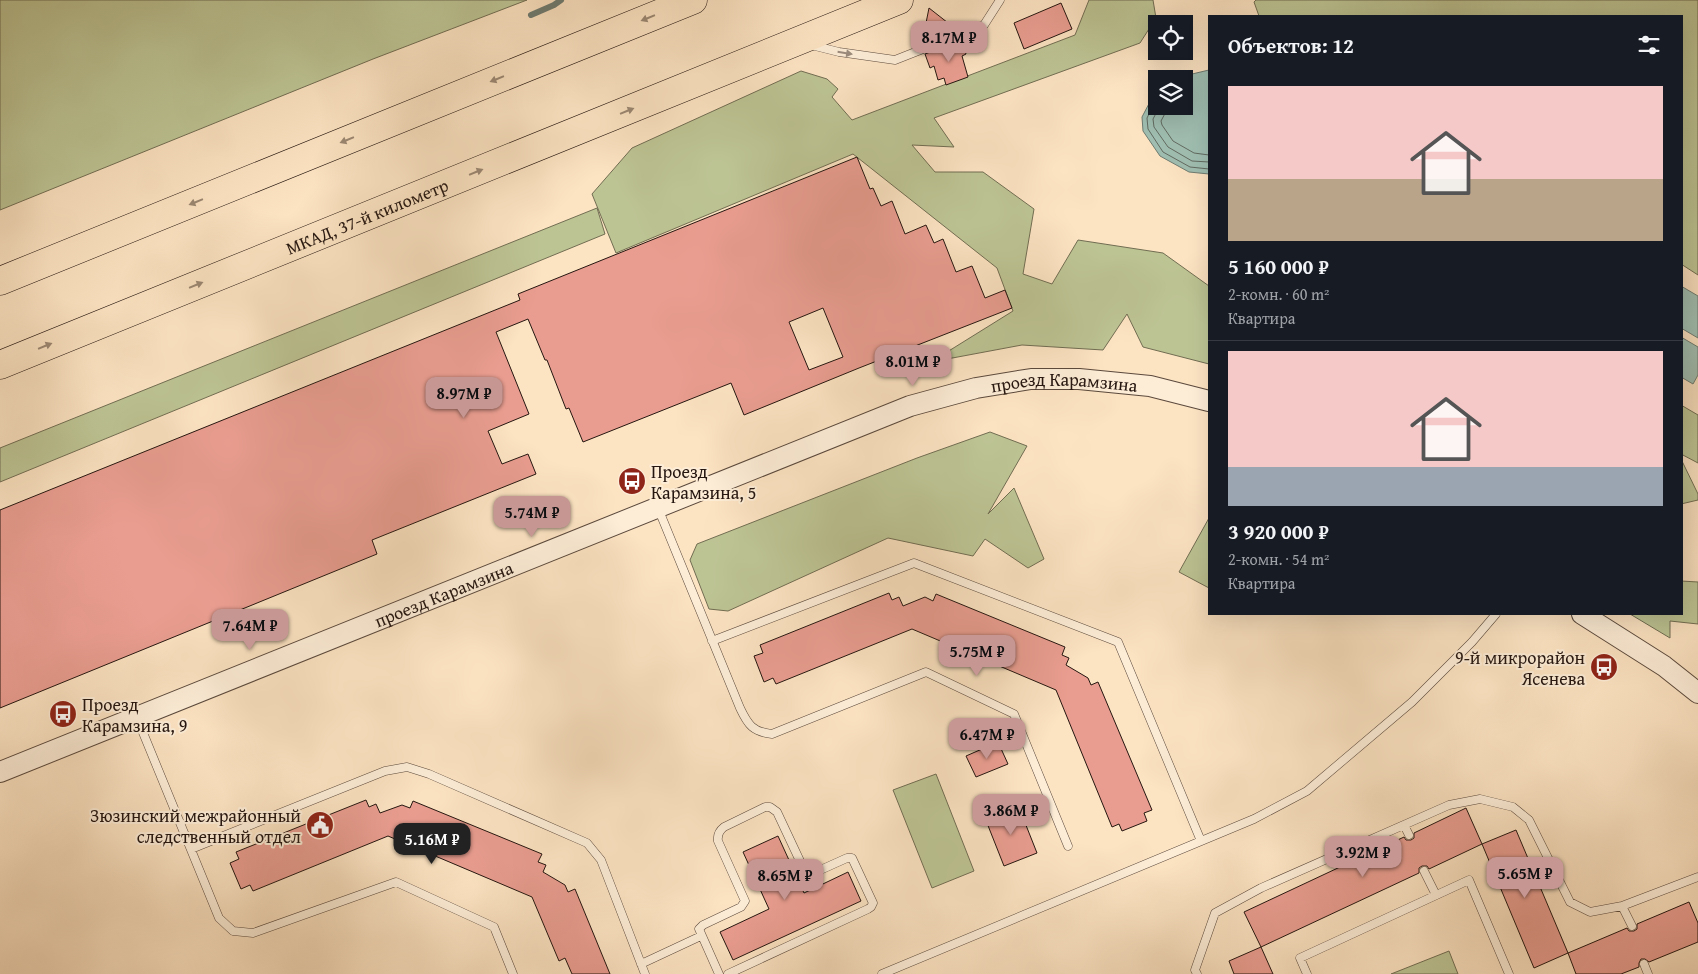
<!DOCTYPE html>
<html lang="ru">
<head>
<meta charset="utf-8">
<style>
  :root { --surface:#171b24; --page:#20242c; --text:#f1f3f6; --muted:#9ea1a6; --line:#363941; --accent:#c59692 }
  body { margin:0; font-family:"Gentium Book Plus",serif; background:var(--page); color:var(--text); height:100vh; display:flex; flex-direction:column; font-size:19px; white-space:nowrap }
  * { box-sizing:border-box; margin:0 }
  p { font-size:16px; color:var(--muted) }
  .icon { flex:none; width:28px; height:28px; fill:none; stroke:currentColor; stroke-width:2; stroke-linecap:round; stroke-linejoin:round }
  .map { position:relative; flex:1; overflow:hidden }
  .panel { position:absolute; left:1208px; top:15px; width:475px; height:600px; display:flex; flex-direction:column; background:var(--surface); border-radius:0px; box-shadow:0 5px 20px #0002 }
  .panel>* { flex:none }
  .controls { position:absolute; left:1148px; top:15px; display:grid; gap:10px }
  .controls a { display:grid; place-items:center; width:45px; height:45px; border-radius:0px; background:var(--surface); box-shadow:0 5px 20px #0002; font-size:25px }
  .price { position:absolute; translate:-50% -42px; padding:0 11px; border-radius:10px; background:var(--accent); color:#111; font-size:16px; line-height:32px; filter:drop-shadow(0 1px 2px #0008) }
  .price::after { content:''; position:absolute; left:50%; top:30px; width:15px; height:11px; margin-left:-8px; background:inherit; clip-path:polygon(0 0,100% 0,50% 100%) }
  .price.selected { background:#222; color:#fff }
  ul { padding:0; list-style:none }
  li { display:grid; align-content:center; gap:10px; height:265px; padding:0 20px }
  li+li { border-top:1px solid var(--line) }
  li span { display:grid; place-items:center; height:155px; border-radius:0px; color:#555 }
  li>.icon { margin-inline-start:auto }
  span .icon { width:90px; height:90px; fill:#fffc; stroke-width:1 }
  li b { font-size:21px }
  h2 { display:flex; justify-content:space-between; align-items:center; height:60px; padding:0 20px; font-size:21px }
  .map>svg:first-child { display:block }
  .green { fill:#bdc494; stroke:#716d52 }
  .water { fill:#9fbeb1; stroke:#6e7b71 }
  .lines { fill:none; stroke-linecap:round; stroke-linejoin:round }
  .shore { stroke:#626a60; stroke-width:1 }
  .stream { stroke:#6e7b71; stroke-width:6 }
  .building { fill:#e99d90; stroke:#251610; fill-rule:evenodd }
  .service-casing { stroke:#5b493c; stroke-width:9 }
  .tertiary-casing { stroke:#5b493c; stroke-width:22 }
  .trunk-casing { stroke:#251610; stroke-width:29 }
  .service { stroke:#fdedd7; stroke-width:8 }
  .tertiary { stroke:#fdedd7; stroke-width:20 }
  .trunk { stroke:#fce3c2; stroke-width:28 }
  .oneway { fill:#9b8772 }
  .oneway2 { fill:#9c8c7d }
  .labels { text-anchor:middle; dominant-baseline:central; stroke-width:4; stroke-linejoin:round; paint-order:stroke }
  .street-label { font-size:18px; fill:#251610; stroke:#fdedd7 }
  .poi-label { font-size:18px; fill:#251610; stroke:#fdedd7; text-anchor:start }
</style>
</head>
<body>
<div class="map">
<svg width="1698" height="974" viewBox="0 0 1698 974">
  <rect width="100%" height="100%" fill="#fce3c2"/>
  <filter id="stains"><feTurbulence type="fractalNoise" baseFrequency=".004" numOctaves="4"/><feColorMatrix values="0 0 0 0 .2 0 0 0 0 .09 0 0 0 0 .02 0 0 0 .5 -.17"/></filter>
  <radialGradient id="worn" r=".72"><stop offset=".6" stop-color="#630" stop-opacity="0"/><stop offset="1" stop-color="#630" stop-opacity=".3"/></radialGradient>
  <path class="green" d="M 0,0 L 527,0 L 373,59 L 0,210 Z
    M 1089,0 L 1153,0 L 1156,18 L 1140,43 L 934,118 L 954,147 L 912,145 L 935,172 L 983,172 L 1034,209 L 1023,274 L 1052,284 L 1078,240 L 1163,253 L 1209,286 L 1209,364 L 1143,347 L 1127,314 L 1103,350 L 1022,345 L 931,362 L 1013,311 L 997,268 L 853,154 L 616,253 L 592,194 L 632,148 L 801,71 L 827,79 L 838,89 L 832,97 L 852,120 L 1075,35 Z
    M 1256,0 L 1698,0 L 1698,275 L 1681,264 L 1681,16 L 1259,16 L 1254,2 Z
    M 597,208 L 605,234 L 0,482 L 0,448 Z
    M 1681,405 L 1698,415 L 1698,463 L 1681,454 Z
    M 990,432 L 1027,446 L 988,514 L 1014,488 L 1044,559 L 1028,568 L 985,539 L 973,556 L 888,538 L 728,611 L 709,609 L 690,560 L 697,544 L 917,458 Z
    M 1681,459 L 1698,494 L 1698,500 L 1681,504 Z
    M 1209,518 L 1209,588 L 1179,572 Z
    M 1681,581 L 1698,582 L 1698,624 L 1670,621 L 1670,638 L 1630,614 L 1681,614 Z
    M 936,774 L 974,871 L 932,888 L 893,790 Z
    M 1449,951 L 1458,974 L 1391,974 Z"/>
  <path class="water" d="M 1209,70 L 1209,174 L 1189,172 L 1160,156 L 1143,131 L 1142,117 L 1153,96 L 1156,93 L 1156,106 L 1184,106 L 1184,79 L 1171,79 Z
    M 1681,286 L 1698,296 L 1698,338 L 1681,328 Z
    M 1681,337 L 1698,347 L 1698,375 L 1693,384 L 1681,377 Z"/>
  <g class="lines">
    <path class="shore" d="M 1156,100 L 1147,118 L 1148,129 L 1163,152 L 1190,167 L 1209,169
      M 1160,106 L 1153,119 L 1154,127 L 1168,147 L 1192,161 L 1209,162
      M 1169,106 L 1161,121 L 1162,125 L 1173,141 L 1194,153 L 1209,155"/>
    <path class="stream" d="M 531,15 L 554,5 L 561,0"/>
  </g>
  <path class="building" d="M 1061,3 L 1072,29 L 1024,49 L 1014,23 Z
    M 929,8 L 957,30 L 922,43 Z
    M 962,40 L 966,54 L 962,56 L 968,77 L 946,85 L 944,78 L 938,80 L 934,66 L 930,68 L 925,54 Z
    M 857,157 L 870,189 L 873,188 L 881,206 L 892,201 L 905,234 L 926,225 L 934,243 L 943,239 L 956,272 L 972,266 L 985,298 L 1005,290 L 1012,308 L 859,368 L 744,415 L 731,383 L 583,442 L 569,408 L 566,409 L 547,360 L 545,360 L 528,319 L 496,332 L 529,414 L 488,431 L 502,464 L 528,454 L 536,474 L 372,540 L 377,554 L 0,708 L 0,510 L 520,300 L 518,294 ZM 823,308 L 843,357 L 809,370 L 789,322 Z
    M 889,593 L 892,600 L 899,597 L 903,606 L 925,597 L 933,601 L 936,594 L 1065,647 L 1062,655 L 1069,658 L 1066,665 L 1088,678 L 1091,685 L 1098,682 L 1152,810 L 1144,813 L 1147,821 L 1122,831 L 1119,824 L 1112,827 L 1056,690 L 912,629 L 776,684 L 773,678 L 764,682 L 754,656 L 763,653 L 760,645 Z
    M 998,742 L 1008,764 L 976,777 L 966,756 Z
    M 366,800 L 369,807 L 376,804 L 380,813 L 402,805 L 410,808 L 413,801 L 542,854 L 538,862 L 546,865 L 543,872 L 565,885 L 568,892 L 575,889 L 610,974 L 572,974 L 565,958 L 559,961 L 532,897 L 388,836 L 253,891 L 250,885 L 241,889 L 230,863 L 239,859 L 236,852 Z
    M 1018,805 L 1037,853 L 1004,866 L 985,818 Z
    M 1466,808 L 1482,844 L 1429,869 L 1427,866 L 1422,866 L 1419,868 L 1419,873 L 1261,947 L 1244,912 L 1404,837 L 1406,840 L 1411,840 L 1414,838 L 1414,833 Z
    M 1516,830 L 1568,953 L 1534,968 L 1482,844 Z
    M 778,836 L 804,893 L 848,872 L 861,901 L 733,960 L 720,932 L 769,909 L 743,852 Z
    M 1689,902 L 1698,923 L 1698,942 L 1649,962 L 1645,959 L 1641,959 L 1639,963 L 1639,967 L 1621,974 L 1576,974 L 1568,953 L 1627,928 L 1629,931 L 1634,931 L 1637,929 L 1637,924 Z
    M 1261,947 L 1273,974 L 1234,974 L 1229,961 Z"/>
  <g class="lines">
    <g class="service-casing">
      <path id="service" d="M 811,45 L 839,52 L 895,60 L 984,25 L 1000,0
        M 658,508 L 740,708 C 748,725 753,732 772,734 L 926,672 L 1014,714 L 1068,846
        M 712,641 L 914,563 L 1118,642 L 1201,841
        M 137,718 L 219,918 L 233,931 L 253,933 L 396,882 L 494,927 L 513,974
        M 1404,825 L 1409,835
        M 191,849 L 385,771 L 407,767 L 429,774 L 587,843 L 601,860 L 645,974
        M 1424,871 L 1436,895
        M 1622,906 L 1632,926
        M 641,964 L 701,936
        M 1644,964 L 1648,974
        M 719,974 L 699,929 L 703,925 L 741,907 L 745,901 L 718,841 C 717,835 719,831 724,827 L 765,807 L 770,807 L 777,812 L 807,876 L 847,858 L 852,858 L 873,903 L 871,907 L 868,909 L 728,974
        M 882,974 L 1254,819 L 1307,791 L 1412,702 L 1472,642 L 1496,614
        M 1197,974 L 1195,970 L 1215,913 L 1261,888 L 1449,805 L 1480,799 L 1513,807 L 1529,820 L 1570,902 L 1590,912 L 1622,906 L 1698,877
        M 1307,974 L 1300,958 L 1469,880 L 1509,974"/>
    </g>
    <g class="tertiary-casing">
      <g id="tertiary">
        <path d="M 1582,614 L 1664,666 L 1698,693"/>
        <path id="s1" d="M 0,772 L 910,406 L 976,388 L 1031,379 L 1079,379 L 1150,386 L 1209,401"/>
      </g>
    </g>
    <g class="trunk-casing">
      <g id="trunk">
        <path d="M 0,281 L 693,0"/>
        <path id="s2" d="M 0,365 L 899,0"/>
      </g>
    </g>
    <use href="#service" class="service"/>
    <use href="#tertiary" class="tertiary"/>
    <use href="#trunk" class="trunk"/>
  </g>
  <defs><path id="oneway-solid" d="M-6-.8H1V-3.2L6.5 0L1 3.2V.8H-6Z" transform="scale(1.25)"/></defs>
  <g class="oneway">
    <use href="#oneway-solid" transform="translate(648 18) rotate(158)"/>
    <use href="#oneway-solid" transform="translate(497 79) rotate(158)"/>
    <use href="#oneway-solid" transform="translate(627 111) rotate(-22)"/>
    <use href="#oneway-solid" transform="translate(347 140) rotate(158)"/>
    <use href="#oneway-solid" transform="translate(476 172) rotate(-22)"/>
    <use href="#oneway-solid" transform="translate(196 202) rotate(158)"/>
    <use href="#oneway-solid" transform="translate(196 285) rotate(-22)"/>
    <use href="#oneway-solid" transform="translate(45 346) rotate(-22)"/>
  </g>
  <use class="oneway2" href="#oneway-solid" transform="translate(845 53) rotate(9)"/>
  <defs>
    <g id="bus-disc" transform="scale(1.4375)"><circle r="9.5" fill="#8f2418" stroke="#fdedd7"/><path d="M-5-6H5V4H4V6H2V4H-2V6H-4V4H-5ZM-3.5-4V0h7V-4ZM-3.5 1.2v1.5H-2V1.2ZM2 1.2v1.5H3.5V1.2Z" fill="#fff"/></g>
    <g id="civic-disc" transform="scale(1.4375)"><circle r="9.5" fill="#8f2418" stroke="#fdedd7"/><path d="M-.6-6.5H3V-4.5H.6V-3L4-1V1h2V6H-6V1h2V-1L-.6-3ZM-1.2 2.5V6h2.4V2.5Z" fill="#fff"/></g>
  </defs>
  <g fill-rule="evenodd">
    <use href="#bus-disc" x="632" y="481"/>
    <use href="#bus-disc" x="1604" y="667"/>
    <use href="#bus-disc" x="63" y="714"/>
    <use href="#civic-disc" x="320" y="825"/>
  </g>
  <g class="labels">
    <g class="street-label">
      <text stroke="none"><textPath href="#s2" startOffset="396">МКАД, 37-й километр</textPath></text>
      <text stroke="none"><textPath href="#s1" startOffset="1138">проезд Карамзина</textPath></text>
      <text stroke="none"><textPath href="#s1" startOffset="478">проезд Карамзина</textPath></text>
    </g>
    <g class="poi-label">
      <text x="651" y="471">Проезд<tspan x="651" dy="21">Карамзина, 5</tspan></text>
      <text x="1585" y="657" text-anchor="end">9-й микрорайон<tspan x="1585" dy="21">Ясенева</tspan></text>
      <text x="82" y="704">Проезд<tspan x="82" dy="21">Карамзина, 9</tspan></text>
      <text x="301" y="815" text-anchor="end">Зюзинский межрайонный<tspan x="301" dy="21">следственный отдел</tspan></text>
    </g>
  </g>
  <rect width="100%" height="100%" filter="url(#stains)"/>
  <rect width="100%" height="100%" fill="url(#worn)"/>
</svg>
<div class="controls">
<a><svg class="icon" aria-label="locate" viewBox="0 0 24 24"><circle cx="12" cy="12" r="6"/><path d="M12 2v4M12 18v4M2 12h4M18 12h4"/></svg></a>
<a><svg class="icon" aria-label="layers" viewBox="0 0 24 24"><path d="M12 4l9 5-9 5-9-5zM3 14l9 5 9-5"/></svg></a>
</div>
<b class="price" style="left:949px;top:63px">8.17M ₽</b>
<b class="price" style="left:913px;top:387px">8.01M ₽</b>
<b class="price" style="left:464px;top:419px">8.97M ₽</b>
<b class="price" style="left:532px;top:538px">5.74M ₽</b>
<b class="price" style="left:250px;top:651px">7.64M ₽</b>
<b class="price" style="left:977px;top:677px">5.75M ₽</b>
<b class="price" style="left:987px;top:760px">6.47M ₽</b>
<b class="price" style="left:1011px;top:836px">3.86M ₽</b>
<b class="price selected" style="left:432px;top:865px">5.16M ₽</b>
<b class="price" style="left:1363px;top:878px">3.92M ₽</b>
<b class="price" style="left:1525px;top:899px">5.65M ₽</b>
<b class="price" style="left:785px;top:901px">8.65M ₽</b>
<section class="panel">
<h2>Объектов: 12<svg class="icon" aria-label="filters" viewBox="0 0 24 24"><path d="M4 7h16M4 17h16"/><circle cx="9" cy="7" r="2"/><circle cx="15" cy="17" r="2"/></svg></h2>
<ul>
<li><span style="background:linear-gradient(#f6c9c9 60%,#b9a48a 0)"><svg class="icon" aria-label="home" viewBox="0 0 24 24"><path d="M3 11l9-7 9 7M6 9v11h12V9"/></svg></span><div><b>5 160 000 ₽</b><p>2-комн. · 60 m²</p><p>Квартира</p></div></li>
<li><span style="background:linear-gradient(#f6c9c9 75%,#9aa5b1 0)"><svg class="icon" aria-label="home" viewBox="0 0 24 24"><path d="M3 11l9-7 9 7M6 9v11h12V9"/></svg></span><div><b>3 920 000 ₽</b><p>2-комн. · 54 m²</p><p>Квартира</p></div></li>
</ul>
</section>
</div>
</body>
</html>
